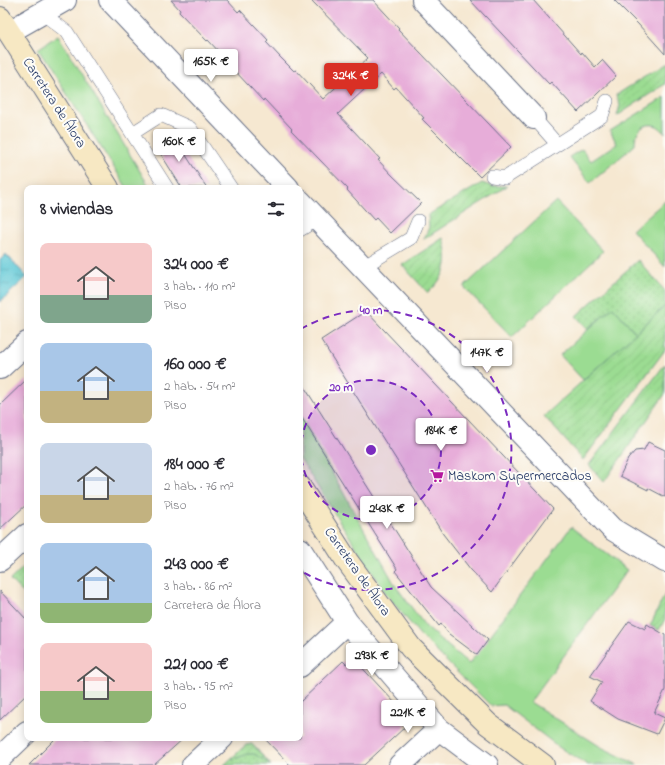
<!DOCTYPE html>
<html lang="es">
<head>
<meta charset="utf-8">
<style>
  :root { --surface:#fff; --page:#f7f7f7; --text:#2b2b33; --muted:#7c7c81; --accent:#d93025 }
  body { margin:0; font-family:"Indie Flower",sans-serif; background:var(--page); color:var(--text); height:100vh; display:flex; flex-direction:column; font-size:15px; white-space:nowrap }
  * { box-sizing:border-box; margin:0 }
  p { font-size:13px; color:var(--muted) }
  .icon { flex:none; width:22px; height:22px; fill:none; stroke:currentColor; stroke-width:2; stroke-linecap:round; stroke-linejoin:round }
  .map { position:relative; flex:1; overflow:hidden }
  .panel { position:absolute; left:24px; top:185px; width:279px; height:556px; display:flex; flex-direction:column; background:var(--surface); border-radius:8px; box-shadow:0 2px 10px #0003 }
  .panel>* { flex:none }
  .price { position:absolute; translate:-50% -34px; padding:0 9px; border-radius:4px; background:#fff; color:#222; font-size:13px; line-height:26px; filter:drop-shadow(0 1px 2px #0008) }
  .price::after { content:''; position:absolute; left:50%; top:24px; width:12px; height:9px; margin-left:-6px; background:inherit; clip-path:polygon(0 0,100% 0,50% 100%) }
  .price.selected { background:var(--accent); color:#fff }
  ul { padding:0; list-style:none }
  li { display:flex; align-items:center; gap:12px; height:100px; padding:0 16px }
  li span { display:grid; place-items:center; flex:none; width:112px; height:80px; border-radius:8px; color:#555 }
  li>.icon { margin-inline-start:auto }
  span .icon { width:48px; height:48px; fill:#fffc; stroke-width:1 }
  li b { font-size:17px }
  h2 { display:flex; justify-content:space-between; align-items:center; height:48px; padding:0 16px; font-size:17px }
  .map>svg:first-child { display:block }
  .grass { fill:#9bdc92; stroke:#5b8678 }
  .park { fill:url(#park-dots); stroke:#5b8678 }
  .garden { fill:url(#garden-furrows); stroke:#5b8678 }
  .water { fill:url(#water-ripples); stroke:#3c7c9a }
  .building { fill:#e7add9 }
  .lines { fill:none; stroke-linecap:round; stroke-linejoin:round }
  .lane-casing { stroke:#687086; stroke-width:14 }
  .street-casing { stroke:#687086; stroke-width:24 }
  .secondary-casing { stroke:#687086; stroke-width:24 }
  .lane { stroke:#fff; stroke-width:13 }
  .street { stroke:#fff; stroke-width:22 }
  .secondary { stroke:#f7e8c3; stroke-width:22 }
  .ring { fill:none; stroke:#7b2cbf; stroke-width:2; stroke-dasharray:7 5 }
  .labels { text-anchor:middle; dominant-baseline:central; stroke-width:4; stroke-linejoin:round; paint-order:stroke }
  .street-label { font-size:14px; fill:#1b2f5e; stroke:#fdfcf7 }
  .poi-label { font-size:14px; fill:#1b2f5e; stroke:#fdfcf7; text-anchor:start }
  .centre { fill:#7b2cbf; stroke:#fdfcf7; stroke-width:2 }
  .ring-label { font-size:12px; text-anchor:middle; font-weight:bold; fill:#7b2cbf; stroke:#fdfcf7; stroke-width:4; stroke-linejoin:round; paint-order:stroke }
</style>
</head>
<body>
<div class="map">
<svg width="665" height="765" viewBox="0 0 665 765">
  <defs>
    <pattern id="park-dots" width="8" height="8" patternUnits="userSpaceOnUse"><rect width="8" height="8" fill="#9bdc92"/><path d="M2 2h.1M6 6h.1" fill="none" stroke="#85bd80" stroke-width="1.8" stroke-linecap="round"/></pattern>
    <pattern id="garden-furrows" width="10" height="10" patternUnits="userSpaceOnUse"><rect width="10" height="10" fill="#9bdc92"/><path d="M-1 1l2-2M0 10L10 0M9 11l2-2" fill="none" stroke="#85bd80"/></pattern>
    <pattern id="water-ripples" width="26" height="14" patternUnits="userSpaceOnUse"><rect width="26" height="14" fill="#5dc8d6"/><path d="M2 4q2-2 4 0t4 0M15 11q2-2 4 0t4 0" fill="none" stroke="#4ca3b1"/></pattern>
  </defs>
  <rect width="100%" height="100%" fill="#fdfcf7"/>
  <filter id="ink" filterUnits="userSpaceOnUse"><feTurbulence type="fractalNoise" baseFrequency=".025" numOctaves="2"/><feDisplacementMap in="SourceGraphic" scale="8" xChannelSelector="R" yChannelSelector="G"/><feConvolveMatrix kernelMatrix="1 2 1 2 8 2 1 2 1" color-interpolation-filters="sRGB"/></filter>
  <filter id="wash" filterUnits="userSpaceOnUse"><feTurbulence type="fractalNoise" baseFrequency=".012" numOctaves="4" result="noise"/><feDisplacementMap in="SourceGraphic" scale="16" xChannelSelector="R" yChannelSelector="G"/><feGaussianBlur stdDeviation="0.9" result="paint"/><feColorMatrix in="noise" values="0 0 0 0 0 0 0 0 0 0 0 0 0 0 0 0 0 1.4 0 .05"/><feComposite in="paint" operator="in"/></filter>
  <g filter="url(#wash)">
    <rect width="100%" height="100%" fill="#f6e8d1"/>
    <path class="grass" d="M 58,35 L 150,188 L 127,188 L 38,49 Z
      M 665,97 L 665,134 C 655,117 634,125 635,145 L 590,183 L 569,157 L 582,149 L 591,161 L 617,144 L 610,131 Z
      M 556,201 L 603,251 L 512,337 L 464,287 Z
      M 665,201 L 665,267 L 632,230 Z
      M 613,307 L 636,333 L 583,380 L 560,355 Z
      M 300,415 L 395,585 L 426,627 L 469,664 L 571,527 L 627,570 L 530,702 L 601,747 L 638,765 L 588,765 L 560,748 L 504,705 L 491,706 L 421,636 L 386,594 L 300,459 Z"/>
    <path class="park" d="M 638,260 L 665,291 L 665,306 L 636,333 L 613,307 L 588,329 L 576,316 Z
      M 27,564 L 27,597 L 10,580 Z
      M 252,744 L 271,765 L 224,765 L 246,745 Z"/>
    <path class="garden" d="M 665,64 L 665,84 L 617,116 L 620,105 L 616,95 Z
      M 482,183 L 491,186 L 507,186 L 424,239 L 429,227 L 428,215 Z
      M 443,238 C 450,262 447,275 428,293 L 402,265 Z
      M 665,306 L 665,350 L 583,460 L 544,416 Z
      M 665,364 L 665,394 L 604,482 L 589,465 Z
      M 665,594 L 665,619 L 659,630 L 650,626 Z
      M 252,744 L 270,764 L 254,754 L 248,754 L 234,759 L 232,758 L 246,745 Z"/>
    <path class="water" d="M 6,254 L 27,277 L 0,302 L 0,260 Z"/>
    <g id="blocks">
      <path class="building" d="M 171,0 L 227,0 L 238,12 L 240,10 L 268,40 L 266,42 L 280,57 L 294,71 L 296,70 L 323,99 L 368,58 L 311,0 L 373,0 L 399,28 L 398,29 L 511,147 L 480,177 L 422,119 L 424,118 L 396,87 L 394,89 L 381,74 L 338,114 L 380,159 L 378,160 L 392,175 L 421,203 L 390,233 L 376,218 L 374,220 L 347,190 L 348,189 L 291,130 L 292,129 L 264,99 L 263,101 L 235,71 L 236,70 L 208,40 L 207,41 L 179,12 L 180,10 Z
        M 470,0 L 533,0 L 581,54 L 582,52 L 595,67 L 602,60 L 616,76 L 578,112 L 551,82 L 549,84 Z
        M 614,0 L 665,0 L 665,54 L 638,24 Z
        M 171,132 L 207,188 L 182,188 L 154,143 Z
        M 366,311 L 553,509 L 492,592 L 471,570 L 443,534 L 321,340 Z
        M 27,379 L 27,504 L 0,529 L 0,405 Z
        M 300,380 L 431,587 L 488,640 L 477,655 L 449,634 L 441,624 L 439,626 L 395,571 L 397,569 L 300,415 Z
        M 648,442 L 665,450 L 665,497 L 648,488 L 648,490 L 620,476 L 628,459 L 635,451 L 644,450 Z
        M 0,591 L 27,620 L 27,694 L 0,720 Z
        M 629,621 L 645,629 L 647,624 L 665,635 L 665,690 L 654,713 L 665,718 L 657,734 L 618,719 L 590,701 L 602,682 L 590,676 Z
        M 353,658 L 410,719 L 403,725 L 405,727 L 364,765 L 290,765 L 264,738 L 300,738 L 300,702 L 343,661 L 346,664 Z
        M 56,738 L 184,738 L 154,765 L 29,765 Z"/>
    </g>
  </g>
  <g filter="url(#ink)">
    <use href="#blocks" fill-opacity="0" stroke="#687086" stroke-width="1"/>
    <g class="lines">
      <g class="lane-casing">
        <path id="lane" d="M 42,13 L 67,32 L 167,188
          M 534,118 L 557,144
          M 133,133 L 161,115 L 190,128 L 231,188
          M 492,176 L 505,178 L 602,116 L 607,101
          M 300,230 L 318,219
          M 363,267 L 411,238 L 418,221"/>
      </g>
      <g class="street-casing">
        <path id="street" d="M 110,0 L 288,188
          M 423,0 L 534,118
          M 9,32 L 65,0
          M 300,201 L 612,529 L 665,561
          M 0,368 L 27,343
          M 300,549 L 347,622 L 426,714 L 439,729 L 487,765
          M 0,560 L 27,535
          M 300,666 L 347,622
          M 0,758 L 27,732
          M 193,765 L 222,738
          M 400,765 L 439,729"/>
      </g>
      <g class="secondary-casing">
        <path id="secondary" d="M 0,18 L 108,188
          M 300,487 L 347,561 L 411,648 L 488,724 L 543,765"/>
      </g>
      <use href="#lane" class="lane"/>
      <use href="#street" class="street"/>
      <use href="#secondary" class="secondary"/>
    </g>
  </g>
  <circle cx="371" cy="450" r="70" fill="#7b2cbf" fill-opacity=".12"/>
  <g class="ring">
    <circle cx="371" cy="450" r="70"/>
    <path d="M301 329A140 140 0 1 1 301 571"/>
  </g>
  <defs>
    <g id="supermarket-bare" transform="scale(1.08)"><path d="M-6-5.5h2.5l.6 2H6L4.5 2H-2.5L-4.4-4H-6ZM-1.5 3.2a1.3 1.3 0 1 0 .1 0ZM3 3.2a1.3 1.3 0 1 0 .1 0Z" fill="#b5179e" stroke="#fdfcf7" stroke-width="2.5" paint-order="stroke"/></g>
  </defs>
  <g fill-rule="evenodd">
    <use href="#supermarket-bare" x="437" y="476"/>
  </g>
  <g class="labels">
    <g class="street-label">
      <text transform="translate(54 103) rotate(57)">Carretera de Álora</text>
      <text transform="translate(357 572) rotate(55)">Carretera de Álora</text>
    </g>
    <g class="poi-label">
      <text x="448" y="476">Maskom Supermercados</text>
    </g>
  </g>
  <circle cx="371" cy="450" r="6" class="centre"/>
  <g class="ring-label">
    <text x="371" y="314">40 m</text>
    <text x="341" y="391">20 m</text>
  </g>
</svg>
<b class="price" style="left:211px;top:83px">165K €</b>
<b class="price selected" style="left:351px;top:97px">324K €</b>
<b class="price" style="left:179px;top:163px">160K €</b>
<b class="price" style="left:487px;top:374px">147K €</b>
<b class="price" style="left:441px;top:452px">184K €</b>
<b class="price" style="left:387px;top:530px">243K €</b>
<b class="price" style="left:372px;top:677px">293K €</b>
<b class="price" style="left:408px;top:734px">221K €</b>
<section class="panel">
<h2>8 viviendas<svg class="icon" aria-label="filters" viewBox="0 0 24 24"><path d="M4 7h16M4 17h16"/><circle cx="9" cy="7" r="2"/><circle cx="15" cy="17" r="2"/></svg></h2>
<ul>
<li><span style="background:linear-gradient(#f6c9c9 65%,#7fa58c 0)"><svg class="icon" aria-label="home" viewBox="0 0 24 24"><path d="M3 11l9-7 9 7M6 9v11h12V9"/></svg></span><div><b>324 000 €</b><p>3 hab. · 110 m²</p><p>Piso</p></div></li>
<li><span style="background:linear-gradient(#a9c7e8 60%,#c2b280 0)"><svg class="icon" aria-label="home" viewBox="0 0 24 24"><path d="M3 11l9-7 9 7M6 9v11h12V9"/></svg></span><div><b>160 000 €</b><p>2 hab. · 54 m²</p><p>Piso</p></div></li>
<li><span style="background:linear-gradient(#c9d6e8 65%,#c2b280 0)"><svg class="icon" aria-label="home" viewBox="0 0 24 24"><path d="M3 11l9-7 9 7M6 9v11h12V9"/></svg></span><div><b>184 000 €</b><p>2 hab. · 76 m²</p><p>Piso</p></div></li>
<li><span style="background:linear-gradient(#a9c7e8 75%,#8fb573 0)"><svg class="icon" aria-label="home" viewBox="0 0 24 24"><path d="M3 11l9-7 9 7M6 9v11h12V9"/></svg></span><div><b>243 000 €</b><p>3 hab. · 86 m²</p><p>Carretera de Álora</p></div></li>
<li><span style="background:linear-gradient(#f6c9c9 60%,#8fb573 0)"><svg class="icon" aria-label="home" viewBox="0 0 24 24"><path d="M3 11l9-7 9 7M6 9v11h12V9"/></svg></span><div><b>221 000 €</b><p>3 hab. · 95 m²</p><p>Piso</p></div></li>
</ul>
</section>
</div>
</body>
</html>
